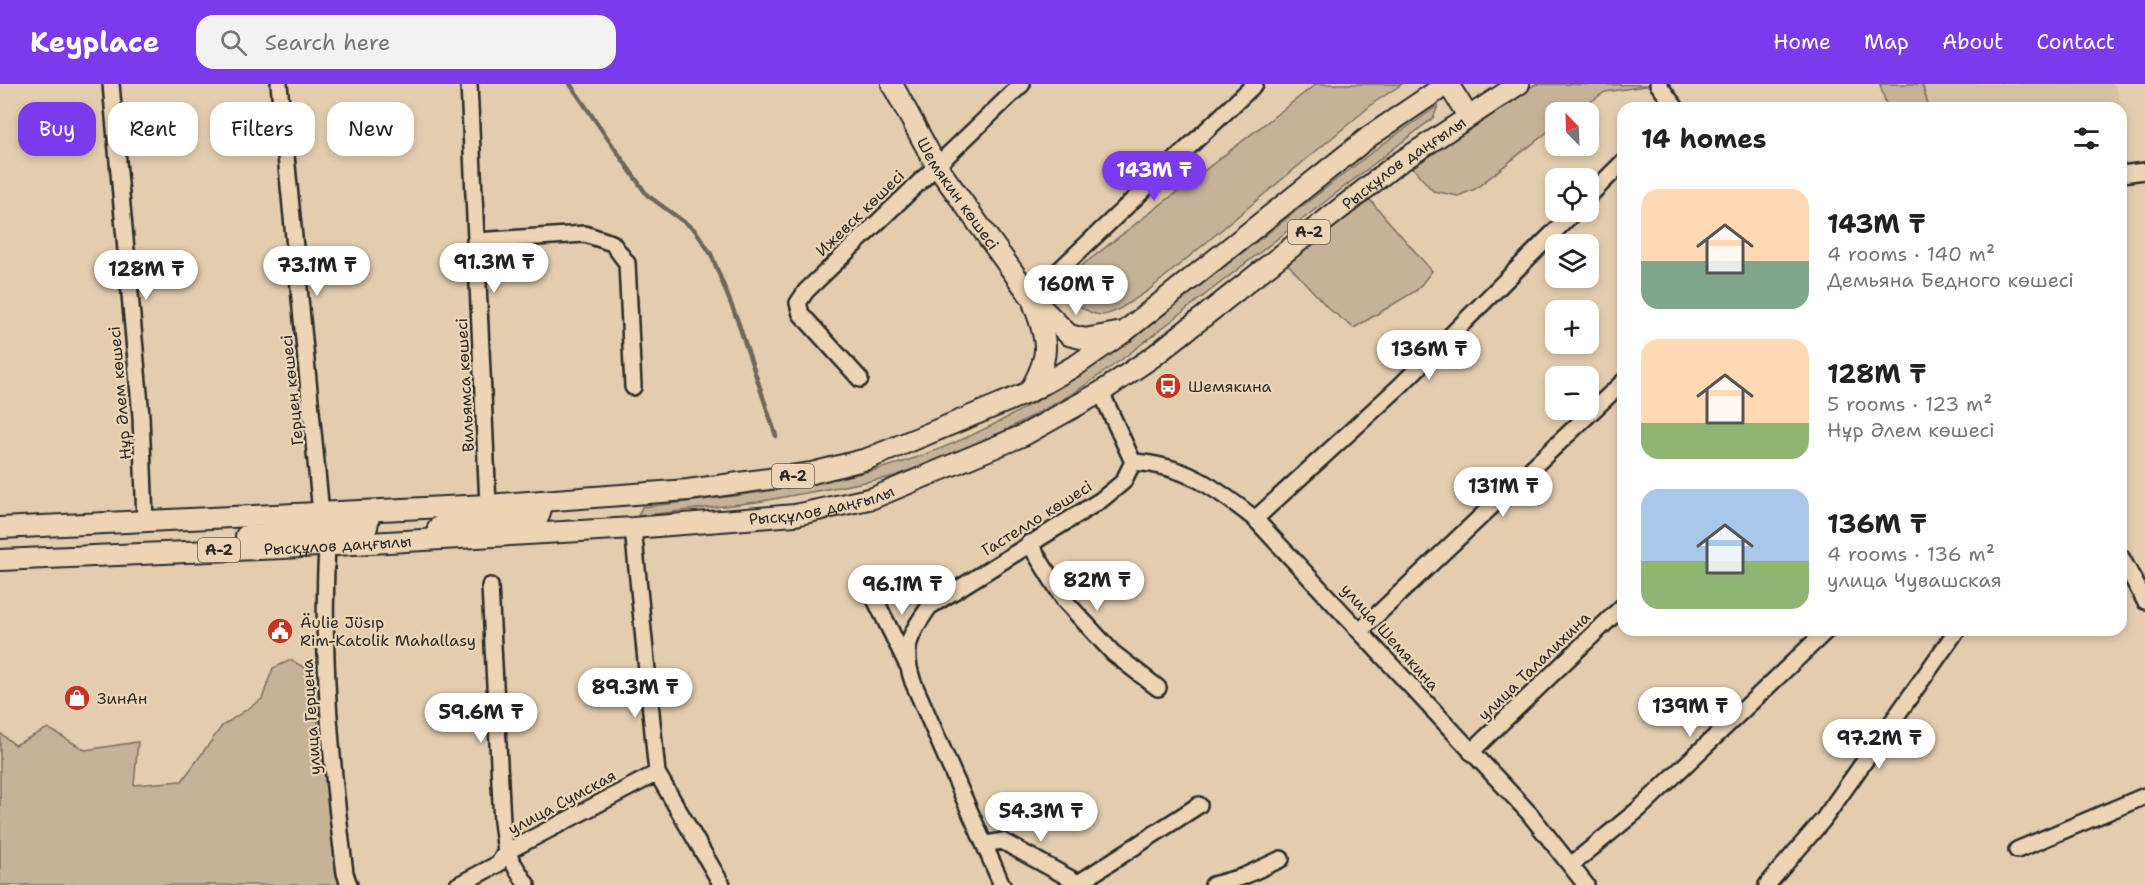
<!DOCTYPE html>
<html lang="en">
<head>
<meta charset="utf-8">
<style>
  :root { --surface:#fff; --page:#f2f2f2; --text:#222; --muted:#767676; --accent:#7c3aed }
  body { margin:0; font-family:"Shantell Sans",sans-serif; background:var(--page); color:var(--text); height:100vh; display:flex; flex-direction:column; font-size:22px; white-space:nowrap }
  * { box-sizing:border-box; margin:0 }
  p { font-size:20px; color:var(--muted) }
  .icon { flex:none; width:33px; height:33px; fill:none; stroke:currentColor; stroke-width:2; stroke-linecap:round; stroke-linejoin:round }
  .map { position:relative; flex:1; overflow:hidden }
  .sheet { position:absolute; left:1617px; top:18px; width:510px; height:534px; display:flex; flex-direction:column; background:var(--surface); border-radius:18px; box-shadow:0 3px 9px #0003 }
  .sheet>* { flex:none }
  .hud { position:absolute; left:18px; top:18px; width:570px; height:54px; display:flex; gap:12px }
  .needle { width:39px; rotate:337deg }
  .fabs { position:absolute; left:1545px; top:18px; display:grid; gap:12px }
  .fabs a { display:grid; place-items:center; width:54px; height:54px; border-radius:12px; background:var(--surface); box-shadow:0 3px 9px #0003; font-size:30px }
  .price { position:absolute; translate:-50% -51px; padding:0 14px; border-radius:21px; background:#fff; color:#222; font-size:20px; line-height:39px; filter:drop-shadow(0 2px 3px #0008) }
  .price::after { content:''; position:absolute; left:50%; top:36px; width:18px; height:14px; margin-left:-9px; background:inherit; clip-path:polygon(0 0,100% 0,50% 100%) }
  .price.on { background:var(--accent); color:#fff }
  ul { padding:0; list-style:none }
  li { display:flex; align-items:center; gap:18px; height:150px; padding:0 24px }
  li span { display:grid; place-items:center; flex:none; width:168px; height:120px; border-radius:18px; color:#555 }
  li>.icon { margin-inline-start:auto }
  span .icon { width:72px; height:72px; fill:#fffc; stroke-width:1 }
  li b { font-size:26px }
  h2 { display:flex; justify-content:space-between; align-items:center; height:72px; padding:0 24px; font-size:26px }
  .tag { padding:0 21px; border-radius:18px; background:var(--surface); box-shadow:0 3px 9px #0003; font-size:21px; line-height:54px }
  .tag.on { background:var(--accent); color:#fff }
  header { display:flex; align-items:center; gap:36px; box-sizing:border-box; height:84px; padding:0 30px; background:var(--accent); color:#fff }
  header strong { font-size:28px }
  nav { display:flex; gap:33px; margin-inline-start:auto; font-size:21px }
  .search { width:420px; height:54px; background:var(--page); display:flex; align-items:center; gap:15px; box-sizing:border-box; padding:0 21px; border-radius:18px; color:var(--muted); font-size:22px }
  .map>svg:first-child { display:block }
  .built { fill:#d4c0a4 }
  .green { fill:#c6b299; stroke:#786e62; stroke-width:1.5 }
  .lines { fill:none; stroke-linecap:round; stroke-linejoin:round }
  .stream { stroke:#6e665a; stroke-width:4.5 }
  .minor-casing { stroke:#2b2b2b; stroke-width:20 }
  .major-casing { stroke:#2b2b2b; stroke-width:24 }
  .minor { stroke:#ecd4b4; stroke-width:15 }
  .major { stroke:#ecd4b4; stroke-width:20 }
  .labels { text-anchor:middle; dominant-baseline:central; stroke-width:4.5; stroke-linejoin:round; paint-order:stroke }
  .shield { fill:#ecd4b4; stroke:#655e54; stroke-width:1.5 }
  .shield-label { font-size:15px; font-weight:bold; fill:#2b2b2b }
  .street-label { font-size:16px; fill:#2b2b2b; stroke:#ecd4b4 }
  .poi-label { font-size:16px; fill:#2b2b2b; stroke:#ecd4b4; text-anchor:start }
</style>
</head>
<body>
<header>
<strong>Keyplace</strong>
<div class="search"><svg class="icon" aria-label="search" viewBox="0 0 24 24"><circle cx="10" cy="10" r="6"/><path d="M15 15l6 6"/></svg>Search here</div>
<nav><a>Home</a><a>Map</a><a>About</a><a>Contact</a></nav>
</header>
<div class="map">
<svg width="2145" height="801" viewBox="0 0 2145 801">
  <rect width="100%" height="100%" fill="#e4cdaf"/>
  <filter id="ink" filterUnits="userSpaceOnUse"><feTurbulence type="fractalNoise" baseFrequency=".0167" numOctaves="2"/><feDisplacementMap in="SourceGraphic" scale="12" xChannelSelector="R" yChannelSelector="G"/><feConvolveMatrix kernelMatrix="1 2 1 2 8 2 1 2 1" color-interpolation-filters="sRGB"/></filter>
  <g filter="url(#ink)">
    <path class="built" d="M 1878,0 L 2114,0 L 2127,38 L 2121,50 L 2121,24 L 1886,24 Z"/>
    <path class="green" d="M 1316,0 L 1402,0 L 1375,18 L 1149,206 C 1097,240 1104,239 1053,204 Z
      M 1536,0 L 1653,1 L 1605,8 L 1575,28 L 1556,28 L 1555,42 L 1475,105 L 1458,112 L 1433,107 L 1411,82 L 1507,16 Z
      M 1880,0 L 1922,0 L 1929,24 L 1887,24 Z
      M 1438,22 L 1433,34 L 1121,276 L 1074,309 L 984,358 L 892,393 L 757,418 L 638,432 L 642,423 C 724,414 806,404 886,383 C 966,361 1046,315 1114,268 L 1380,62 Z
      M 1370,116 L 1432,187 L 1417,206 L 1354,244 L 1329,225 L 1287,179 Z
      M 291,576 L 319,592 L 317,662 L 332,718 L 331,753 L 340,778 L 340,801 L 0,801 L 0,649 L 15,661 L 48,644 L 85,666 L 138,658 L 134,701 L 182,697 L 222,642 L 262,615 L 273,584 Z"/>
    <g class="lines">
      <path class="stream" d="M 570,0 L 647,111 L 695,146 L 711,170 L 737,235 L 776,352"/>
      <g class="minor-casing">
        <path id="minor" d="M 111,0 L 141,332 L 145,437
          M 279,0 L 321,429
          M 469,0 L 488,421
          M 1658,0 L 1676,24
          M 2121,90 L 2145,87
          M 1588,113 L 1623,78
          M 475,157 L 585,150 L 612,159 L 627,179 L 633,303
          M 1031,213 L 1255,0
          M 860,295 L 801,230 L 798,219 L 806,207 L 1022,0
          M 1133,378 C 1185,381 1216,404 1255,435 L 1529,729 L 1586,801
          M 1255,435 L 1400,302 L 1574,128
          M 633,444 L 657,689 L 722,801
          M 1029,459 L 1065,517 L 1113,569 L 1158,604
          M 327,461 C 321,572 331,680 345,789 L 349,801
          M 2121,473 L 2145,517
          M 867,499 L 907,580
          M 490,502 L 502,738 L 506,768 L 527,801
          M 1360,547 L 1623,298
          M 1471,668 L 1623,522
          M 986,760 L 1002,757 L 1082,801
          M 2017,766 L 2145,712
          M 1571,781 L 1639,725 L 1827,546
          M 1080,798 L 1199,721
          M 458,801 L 498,780 L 506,768 L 657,689
          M 1002,801 L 913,598 C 901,563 910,551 929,523 L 1101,416 L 1123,398 L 1133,378 L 1101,308
          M 1213,801 L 1242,793 L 1281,775
          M 1767,801 L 1823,736 L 1957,546"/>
      </g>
      <g class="major-casing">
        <g id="major">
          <path id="s1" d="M 892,0 L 936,81 L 1031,213 L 1069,251 L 1085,255 L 1117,249"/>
          <path d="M 1448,0 L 1468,32"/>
          <path d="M 1029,308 C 1050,272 1049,260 1034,221"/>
          <path d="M 0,444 L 488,421 L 688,406 L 812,389 L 867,375 L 1029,308 L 1078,280 L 1124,248 L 1370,52 L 1447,0"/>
          <path d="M 246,452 L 363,445 L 367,443 L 370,427"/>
          <path d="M 439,455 L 438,444 L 442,441 L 535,435 L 539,432 L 543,417"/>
          <path id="s2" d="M 0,476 L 283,464 L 633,444 L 795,431 L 873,414 L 1024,351 L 1101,308 L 1154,272 L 1394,82 L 1519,0"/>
        </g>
      </g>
      <use href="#minor" class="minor"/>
      <use href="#major" class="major"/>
    </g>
  </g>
  <defs>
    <g id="bus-disc" transform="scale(1.35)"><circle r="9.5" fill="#c8321e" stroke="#ecd4b4"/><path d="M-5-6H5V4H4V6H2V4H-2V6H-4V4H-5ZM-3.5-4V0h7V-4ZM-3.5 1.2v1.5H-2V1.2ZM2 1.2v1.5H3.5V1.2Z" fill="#fff"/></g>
    <g id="civic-disc" transform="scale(1.35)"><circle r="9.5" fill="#c8321e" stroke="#ecd4b4"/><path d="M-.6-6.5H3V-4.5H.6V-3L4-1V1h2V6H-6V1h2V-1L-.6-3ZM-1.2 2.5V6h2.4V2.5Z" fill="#fff"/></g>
    <g id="shop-disc" transform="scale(1.35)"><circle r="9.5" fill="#c8321e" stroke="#ecd4b4"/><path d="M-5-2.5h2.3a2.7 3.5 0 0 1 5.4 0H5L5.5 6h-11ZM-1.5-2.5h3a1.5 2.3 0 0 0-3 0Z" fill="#fff"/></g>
  </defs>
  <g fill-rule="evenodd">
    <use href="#bus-disc" x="1168" y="302"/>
    <use href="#civic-disc" x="280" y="547"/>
    <use href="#shop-disc" x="77" y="614"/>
  </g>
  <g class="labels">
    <g class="shield">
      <rect x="1288" y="136" width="42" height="24" rx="4.5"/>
      <rect x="772" y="380" width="42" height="24" rx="4.5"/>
      <rect x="198" y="454" width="42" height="24" rx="4.5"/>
    </g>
    <g class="shield-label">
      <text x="1309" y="148">A-2</text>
      <text x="793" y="392">A-2</text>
      <text x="219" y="466">A-2</text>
    </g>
    <g class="street-label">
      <text stroke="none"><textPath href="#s2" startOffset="1508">Рысқұлов даңғылы</textPath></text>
      <text stroke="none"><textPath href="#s1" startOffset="128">Шемякин көшесі</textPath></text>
      <text transform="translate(860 129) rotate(-44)">Ижевск көшесі</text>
      <text transform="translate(465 301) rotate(-93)">Вильямса көшесі</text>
      <text transform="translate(292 306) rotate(-96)">Герцен көшесі</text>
      <text transform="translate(120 309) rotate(-95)">Нұр Әлем көшесі</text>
      <text stroke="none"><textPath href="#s2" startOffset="824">Рысқұлов даңғылы</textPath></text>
      <text transform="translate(1037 434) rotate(-32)">Гастелло көшесі</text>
      <text stroke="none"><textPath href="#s2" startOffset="338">Рысқұлов даңғылы</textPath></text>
      <text transform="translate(1390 553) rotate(48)">улица Шемякина</text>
      <text transform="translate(1534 582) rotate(-44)">улица Талалихина</text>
      <text transform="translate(311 633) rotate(-94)">улица Герцена</text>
      <text transform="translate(562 718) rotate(-28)">улица Сумская</text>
    </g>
    <g class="poi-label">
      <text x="1188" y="302">Шемякина</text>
      <text x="300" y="538">Äulie Jüsıp<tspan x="300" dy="18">Rim-Katolik Mahallasy</tspan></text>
      <text x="97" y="614">ЗинАн</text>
    </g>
  </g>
</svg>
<div class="fabs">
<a><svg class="needle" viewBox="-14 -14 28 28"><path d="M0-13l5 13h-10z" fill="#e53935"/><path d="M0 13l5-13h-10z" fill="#767676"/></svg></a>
<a><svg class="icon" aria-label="locate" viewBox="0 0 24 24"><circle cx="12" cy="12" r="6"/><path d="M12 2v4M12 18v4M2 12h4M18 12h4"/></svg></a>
<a><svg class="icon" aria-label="layers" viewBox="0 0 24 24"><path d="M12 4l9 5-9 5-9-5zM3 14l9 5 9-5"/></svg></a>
<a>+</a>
<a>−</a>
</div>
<b class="price on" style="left:1154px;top:118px">143M ₸</b>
<b class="price" style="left:494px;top:210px">91.3M ₸</b>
<b class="price" style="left:317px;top:213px">73.1M ₸</b>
<b class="price" style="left:146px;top:217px">128M ₸</b>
<b class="price" style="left:1076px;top:232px">160M ₸</b>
<b class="price" style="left:1429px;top:297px">136M ₸</b>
<b class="price" style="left:1503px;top:434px">131M ₸</b>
<b class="price" style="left:1097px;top:528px">82M ₸</b>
<b class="price" style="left:902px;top:532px">96.1M ₸</b>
<b class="price" style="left:635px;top:635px">89.3M ₸</b>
<b class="price" style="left:1690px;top:654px">139M ₸</b>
<b class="price" style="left:481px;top:660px">59.6M ₸</b>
<b class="price" style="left:1879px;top:686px">97.2M ₸</b>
<b class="price" style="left:1041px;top:759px">54.3M ₸</b>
<div class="hud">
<a class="tag on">Buy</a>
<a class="tag">Rent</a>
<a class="tag">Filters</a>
<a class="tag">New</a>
</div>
<section class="sheet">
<h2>14 homes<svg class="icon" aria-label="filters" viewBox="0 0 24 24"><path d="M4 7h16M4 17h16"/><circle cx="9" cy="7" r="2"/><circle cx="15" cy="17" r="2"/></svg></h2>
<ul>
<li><span style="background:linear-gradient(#ffd9b3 60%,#7fa58c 0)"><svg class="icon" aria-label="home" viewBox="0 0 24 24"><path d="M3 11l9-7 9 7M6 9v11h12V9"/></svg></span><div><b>143M ₸</b><p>4 rooms · 140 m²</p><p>Демьяна Бедного көшесі</p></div></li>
<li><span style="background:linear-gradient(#ffd9b3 70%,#8fb573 0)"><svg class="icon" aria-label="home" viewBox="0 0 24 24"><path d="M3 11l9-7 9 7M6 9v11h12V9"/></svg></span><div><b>128M ₸</b><p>5 rooms · 123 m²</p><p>Нұр Әлем көшесі</p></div></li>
<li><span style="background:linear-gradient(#a9c7e8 60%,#8fb573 0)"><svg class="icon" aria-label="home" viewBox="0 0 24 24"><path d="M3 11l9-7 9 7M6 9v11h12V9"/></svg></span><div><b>136M ₸</b><p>4 rooms · 136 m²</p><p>улица Чувашская</p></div></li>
</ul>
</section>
</div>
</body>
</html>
